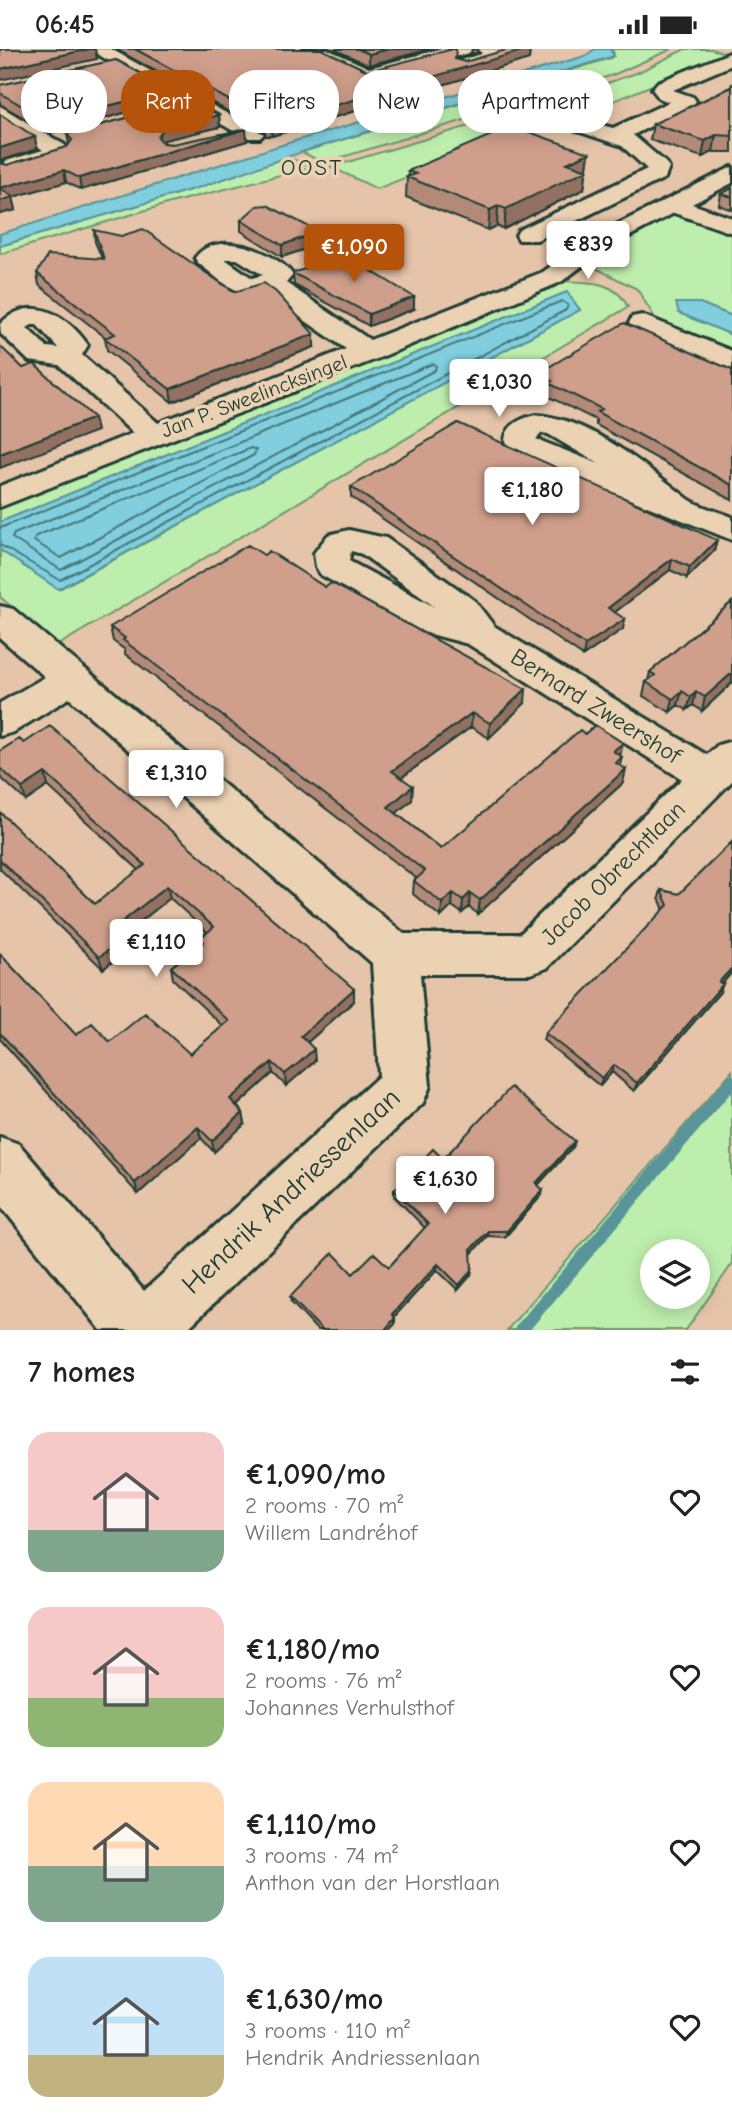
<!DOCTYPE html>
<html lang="en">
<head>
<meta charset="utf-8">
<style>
  :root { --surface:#fff; --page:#f2f2f2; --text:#222; --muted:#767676; --accent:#b45309 }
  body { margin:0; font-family:"Comic Neue",sans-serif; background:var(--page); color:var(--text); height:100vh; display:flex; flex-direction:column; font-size:26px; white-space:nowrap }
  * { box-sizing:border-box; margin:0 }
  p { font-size:23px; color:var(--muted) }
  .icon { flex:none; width:38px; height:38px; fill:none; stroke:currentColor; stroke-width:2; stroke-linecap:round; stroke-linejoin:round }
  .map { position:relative; height:1281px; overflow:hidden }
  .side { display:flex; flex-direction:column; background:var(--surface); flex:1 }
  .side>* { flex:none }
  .guide { position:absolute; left:21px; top:21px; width:691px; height:63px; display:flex; gap:14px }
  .buttons { position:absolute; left:640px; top:1190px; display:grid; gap:14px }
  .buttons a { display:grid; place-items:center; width:70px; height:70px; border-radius:50%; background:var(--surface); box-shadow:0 4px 18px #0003; font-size:35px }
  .price { position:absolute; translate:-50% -60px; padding:0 16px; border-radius:7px; background:#fff; color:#222; font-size:23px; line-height:46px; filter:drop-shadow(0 2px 4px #0008) }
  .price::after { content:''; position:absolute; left:50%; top:42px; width:21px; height:16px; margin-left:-10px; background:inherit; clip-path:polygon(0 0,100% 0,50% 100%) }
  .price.selected { background:var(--accent); color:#fff }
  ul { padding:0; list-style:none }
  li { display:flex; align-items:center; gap:21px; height:175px; padding:0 28px }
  li span { display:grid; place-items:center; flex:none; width:196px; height:140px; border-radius:21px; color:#555 }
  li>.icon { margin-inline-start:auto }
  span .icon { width:84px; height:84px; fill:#fffc; stroke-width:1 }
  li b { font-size:30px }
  h2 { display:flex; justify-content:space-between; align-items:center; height:84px; padding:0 28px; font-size:30px }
  .chip { padding:0 24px; border-radius:28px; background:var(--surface); box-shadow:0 4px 18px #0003; font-size:24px; line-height:63px }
  .chip.selected { background:var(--accent); color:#fff }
  .status { display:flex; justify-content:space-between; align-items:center; height:49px; padding:0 35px; background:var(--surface); direction:ltr }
  .status svg { height:19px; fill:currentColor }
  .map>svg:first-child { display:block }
  .green { fill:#beeead; stroke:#6e9670; stroke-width:2; fill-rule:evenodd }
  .water { fill:#80cede; stroke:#59949a; stroke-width:2 }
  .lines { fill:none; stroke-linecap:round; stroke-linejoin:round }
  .shore { stroke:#467778; stroke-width:2 }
  .stream { stroke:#59949a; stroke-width:13 }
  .minor-casing { stroke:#1f3d34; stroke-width:6 }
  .minor { fill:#ebd2b3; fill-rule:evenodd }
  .wall { fill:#b38978; stroke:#1f3d34; stroke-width:2 }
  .shaded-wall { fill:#926f62; stroke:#1f3d34; stroke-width:2 }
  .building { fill:#d09f8c; stroke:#1f3d34; stroke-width:2 }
  .labels { text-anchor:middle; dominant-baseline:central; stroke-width:7; stroke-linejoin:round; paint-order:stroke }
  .far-street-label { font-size:21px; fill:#1f3d34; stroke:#ebd2b3 }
  .far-quarter-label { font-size:23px; letter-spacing:2px; fill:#1f3d34; stroke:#ebd2b3 }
  .street-label { font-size:24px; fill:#1f3d34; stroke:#ebd2b3 }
  .near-street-label { font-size:28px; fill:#1f3d34; stroke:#ebd2b3 }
</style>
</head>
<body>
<div class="status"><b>06:45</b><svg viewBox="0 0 49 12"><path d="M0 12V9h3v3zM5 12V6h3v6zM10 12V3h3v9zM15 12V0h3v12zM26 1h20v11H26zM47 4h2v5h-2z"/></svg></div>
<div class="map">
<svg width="732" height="1281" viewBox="0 0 732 1281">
  <rect width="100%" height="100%" fill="#e6c4a9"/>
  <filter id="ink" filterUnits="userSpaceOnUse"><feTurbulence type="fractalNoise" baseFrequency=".0143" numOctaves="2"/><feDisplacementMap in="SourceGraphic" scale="14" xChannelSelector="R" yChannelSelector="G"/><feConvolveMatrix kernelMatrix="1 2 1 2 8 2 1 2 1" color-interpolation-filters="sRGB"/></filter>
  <g filter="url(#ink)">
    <path class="green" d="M 610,0 L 672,0 L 613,26 L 323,114 L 302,103 L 611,9 L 614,4 Z
      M 685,0 L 711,0 L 728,5 L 565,72 L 512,86 L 377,140 L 331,118 L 567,48 L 639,23 Z
      M 287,108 L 312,118 L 170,154 L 0,205 L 0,197 L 200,138 Z
      M 673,160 L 732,183 L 732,267 L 700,254 L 679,264 L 732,286 L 732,302 L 655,269 L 637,240 L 580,211 Z
      M 558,232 C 585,233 615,230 628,258 L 58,596 L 0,548 L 0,501 L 59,540 L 580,261 L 567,243 L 0,473 L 0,454 Z
      M 732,1022 L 732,1215 L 686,1281 L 507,1281 ZM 653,1202 L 698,1202 L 698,1248 L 653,1248 Z"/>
    <path class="water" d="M 595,0 L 610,0 L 614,7 L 302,103 L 200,138 L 0,197 L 0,185 L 288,94 L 585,7 Z
      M 567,243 L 580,261 L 58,540 L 0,501 L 0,473 Z
      M 676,254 L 700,254 L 732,267 L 732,286 L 679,264 Z"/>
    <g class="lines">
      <path class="shore" d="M 432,315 L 436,316 L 435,321 L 61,521 L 12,489 L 14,485 Z
        M 251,399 L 256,401 L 254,406 L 61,509 L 34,492 L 36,487 Z
        M 0,479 L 562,252 L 568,256 L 566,261 L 60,531 L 0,496"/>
      <path class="stream" d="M 521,1281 L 732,1032"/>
      <g class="minor-casing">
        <path id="minor" d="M 88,0 L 111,0 L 264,85 L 260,89 L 246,89 Z
          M 303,0 L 327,0 L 369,19 L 441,0 L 472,0 L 469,4 L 367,31 Z
          M 478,0 L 504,0 L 509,5 L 507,9 L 464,22 L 457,20 L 455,16 L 457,12 L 482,5 Z
          M 732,3 L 732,16 L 673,41 L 693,48 L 696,52 L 693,56 L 633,86 L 666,114 L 669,119 L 665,129 L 537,191 L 519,191 L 516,186 L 519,181 L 647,120 L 622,97 L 571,80 L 568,76 L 571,72 L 578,70 L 613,79 L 669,53 L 659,49 L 652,40 L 658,33 Z
          M 0,57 L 68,98 L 71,103 L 68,108 L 14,124 L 6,122 L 3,117 L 6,112 L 43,101 L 0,72 Z
          M 732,118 L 732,134 L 692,155 L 732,169 L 732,184 L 674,164 L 603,201 L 561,233 L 379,309 L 0,458 L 0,437 L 133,384 L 59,316 L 29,312 L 1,285 L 0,275 C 31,244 66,265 88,296 L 82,306 L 158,374 L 346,300 L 264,243 C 234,248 222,232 198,214 L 195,209 C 215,179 276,202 293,226 L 286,234 L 370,291 L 543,223 L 558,212 L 560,204 ZM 225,210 L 237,210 L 263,226 L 252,229 ZM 32,276 L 37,276 L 58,299 L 47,298 L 27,279 Z
          M 642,266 L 732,302 L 732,320 L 632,280 L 629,274 L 632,268 Z
          M 536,366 C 589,369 646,417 687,449 C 699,458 718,462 732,468 L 732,491 L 514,404 L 505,391 C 507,375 522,369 536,366 ZM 542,384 L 548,385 L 599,415 L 536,390 Z
          M 349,481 L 386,489 L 475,552 L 494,577 L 707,706 L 718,696 L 732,692 L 732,732 L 547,919 L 530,925 L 420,925 L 430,1037 L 423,1054 L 186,1281 L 101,1281 L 0,1156 L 0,1088 L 19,1095 L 144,1242 L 379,1027 L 372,914 L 69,649 L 14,683 L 0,687 L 0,654 L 45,628 L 0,589 L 0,557 L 13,560 L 404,885 L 520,885 L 682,730 L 468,595 L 423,583 L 321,526 L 316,518 L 314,504 L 328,486 ZM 351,502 L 362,505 L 435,558 L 349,512 Z"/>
      </g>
      <use href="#minor" class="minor"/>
    </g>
    <path class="wall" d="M 116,0 L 321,0 L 368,22 L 455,10 L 465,13 L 508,1 L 507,0 L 531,0 L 530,0 L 529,10 L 272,87 L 266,87 L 265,83 Z
      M 333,0 L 431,0 L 369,16 Z
      M 116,11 L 219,66 L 220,78 L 164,91 L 163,94 L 172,95 L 247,92 L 81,141 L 66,133 L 13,148 L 16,161 L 0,165 L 7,116 L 67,98 L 69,95 L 67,85 L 134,67 L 128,63 L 50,84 L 0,55 L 0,36 Z
      M 732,34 L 732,103 L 713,103 L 702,108 L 650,91 L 653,75 L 731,38 Z
      M 589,104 L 584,140 L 504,180 L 497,177 L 488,181 L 406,148 L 407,128 L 408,128 L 408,122 Z
      M 732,139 L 732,161 L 719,156 L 721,145 Z
      M 241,171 L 320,195 L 282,208 L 241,182 Z
      M 94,181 L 314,298 L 172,353 L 107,301 L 105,288 L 39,236 L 37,224 L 102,209 L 95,193 Z
      M 293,224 L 414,260 L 369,277 L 294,236 Z
      M 732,321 L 732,451 L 596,376 L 596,371 L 547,347 L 547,343 L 536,337 L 537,325 Z
      M 351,438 L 717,491 L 714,502 L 687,529 L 670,521 L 615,563 L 623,580 L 583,607 L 351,448 Z
      M 264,506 L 325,538 L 525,654 L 489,689 L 471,678 L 401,729 L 412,751 L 396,764 L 441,800 L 620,707 L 622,708 L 620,716 L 623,734 L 478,865 L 469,858 L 462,864 L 452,857 L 441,868 L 413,845 L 414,832 L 416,829 L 125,605 L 125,601 L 113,592 L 110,578 Z
      M 732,553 L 732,634 L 702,662 L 693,656 L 687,661 L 678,656 L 670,663 L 643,647 L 646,633 L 648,632 L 650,623 Z
      M 19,690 L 354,952 L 308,993 L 315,1012 L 286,1037 L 273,1024 L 237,1057 L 243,1064 L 245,1075 L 229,1089 L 214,1103 L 201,1089 L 138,1145 L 0,990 L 0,905 L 76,986 L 190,1005 L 223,977 L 173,930 L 171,918 L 201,895 L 200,889 L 207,883 L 170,849 L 126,884 L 128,886 L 131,898 L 103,920 L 0,820 L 0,763 L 95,855 L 139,821 L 48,737 L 26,752 L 0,728 L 0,702 Z
      M 732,793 L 732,923 L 722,935 L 720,943 L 634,1042 L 612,1023 L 600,1037 L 543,991 L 545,984 L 664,861 L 659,849 L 661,841 L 679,845 Z
      M 573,1098 L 538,1136 L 542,1146 L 505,1188 L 487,1187 L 471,1205 L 471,1226 L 458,1241 L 437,1221 L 394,1268 L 395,1269 L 395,1275 L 389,1281 L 317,1281 L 291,1253 L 290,1248 L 353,1225 L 389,1218 L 425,1179 L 394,1147 L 394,1141 L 443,1110 Z"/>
    <path class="shaded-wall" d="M 89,0 L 95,0 L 97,10 L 0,31 L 0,20 Z
      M 389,0 L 431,0 L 369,16 L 369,5 Z
      M 472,0 L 478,0 L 477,4 L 471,5 Z
      M 515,0 L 531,0 L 530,0 L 529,10 L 272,87 L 271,75 Z
      M 127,52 L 128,63 L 50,84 L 48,72 Z
      M 219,66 L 220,78 L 164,91 L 160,100 L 158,88 L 163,80 Z
      M 246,80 L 247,92 L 81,141 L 79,129 Z
      M 716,86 L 713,103 L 702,108 L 705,92 Z
      M 35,88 L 37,100 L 0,112 L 0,99 Z
      M 589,104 L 584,140 L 504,180 L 506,160 L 567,114 Z
      M 64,121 L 66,133 L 13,148 L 16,161 L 0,165 L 0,139 Z
      M 498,157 L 497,177 L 488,181 L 490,161 Z
      M 319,183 L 320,195 L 282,208 L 282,196 Z
      M 414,248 L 414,260 L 369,277 L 369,265 Z
      M 314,285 L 314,298 L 172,353 L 170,340 Z
      M 94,369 L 97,382 L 0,419 L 0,405 Z
      M 717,491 L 714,502 L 687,529 L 690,518 Z
      M 672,510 L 670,521 L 606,570 L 608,559 Z
      M 625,570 L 623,580 L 583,607 L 585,596 Z
      M 732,624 L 732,634 L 702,662 L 705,648 Z
      M 526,640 L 525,654 L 489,689 L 490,674 Z
      M 682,642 L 678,656 L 670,663 L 673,650 Z
      M 696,643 L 693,656 L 687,661 L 691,648 Z
      M 472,664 L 471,678 L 391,736 L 392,722 Z
      M 623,694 L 620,708 L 613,702 Z
      M 626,720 L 623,734 L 478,865 L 480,851 Z
      M 45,724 L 48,737 L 26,752 L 22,739 Z
      M 413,737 L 412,751 L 387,772 L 388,758 Z
      M 167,837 L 170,849 L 121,888 L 118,876 Z
      M 453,844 L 452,857 L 441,868 L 442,854 Z
      M 470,844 L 469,858 L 462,864 L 463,851 Z
      M 128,886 L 131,898 L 103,920 L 99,908 Z
      M 732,919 L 732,923 L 716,941 L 719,933 Z
      M 723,935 L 720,943 L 634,1042 L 637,1034 Z
      M 354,940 L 354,952 L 302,998 L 301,987 Z
      M 314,1000 L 315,1012 L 286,1037 L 285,1025 Z
      M 272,1013 L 273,1024 L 232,1061 L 230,1050 Z
      M 614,1016 L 612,1023 L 600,1037 L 602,1029 Z
      M 243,1064 L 245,1075 L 214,1103 L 212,1092 Z
      M 198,1078 L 201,1089 L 138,1145 L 135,1134 Z
      M 575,1092 L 573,1098 L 534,1140 L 536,1134 Z
      M 543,1141 L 542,1146 L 505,1188 L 507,1182 Z
      M 488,1182 L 487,1187 L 470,1206 L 471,1200 Z
      M 438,1215 L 437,1221 L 392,1270 L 392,1265 Z
      M 472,1221 L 471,1226 L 458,1241 L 459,1236 Z
      M 395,1269 L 395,1275 L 389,1281 L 385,1281 Z"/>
    <path class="building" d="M 0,0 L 89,0 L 0,20 Z
      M 135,0 L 321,0 L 368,22 L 453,0 L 456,0 L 455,10 L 465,13 L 509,0 L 528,0 L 271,75 L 265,75 L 265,71 Z
      M 358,0 L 389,0 L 369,5 Z
      M 116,11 L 219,66 L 163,80 L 158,88 L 163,94 L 172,95 L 246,80 L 79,129 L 64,121 L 0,139 L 13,148 L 0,152 L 0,114 L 7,116 L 67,98 L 72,91 L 67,85 L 135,67 L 140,60 L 127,52 L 48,72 L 0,44 L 0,36 Z
      M 732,38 L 732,87 L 716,86 L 705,92 L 653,75 Z
      M 0,65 L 35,88 L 0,99 Z
      M 512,77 L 589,104 L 567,114 L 587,121 L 506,160 L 498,157 L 490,161 L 407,128 L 416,125 L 408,122 Z
      M 732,139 L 732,148 L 721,145 Z
      M 267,156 L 319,183 L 282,196 L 241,171 L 257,157 Z
      M 143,180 L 234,243 L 264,234 L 276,243 L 314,285 L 170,340 L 105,289 L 115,285 L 37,224 L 48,206 L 104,210 L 94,181 L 121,187 Z
      M 345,206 L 414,248 L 369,265 L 293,224 Z
      M 624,274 L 732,321 L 732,436 L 597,363 L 602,360 L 548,334 L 552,332 L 537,325 Z
      M 0,297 L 23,319 L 34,315 L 94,369 L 0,405 Z
      M 458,374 L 717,491 L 690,518 L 672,510 L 608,559 L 625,570 L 585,596 L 351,438 Z
      M 248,496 L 264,506 L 269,502 L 325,538 L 332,534 L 526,640 L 490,674 L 472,664 L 392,722 L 413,737 L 388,758 L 441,800 L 580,681 L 585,685 L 595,676 L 623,694 L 613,702 L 622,708 L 616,714 L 626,720 L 480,851 L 470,844 L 463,851 L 453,844 L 442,854 L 414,832 L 425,822 L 123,591 L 125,589 L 110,578 Z
      M 732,553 L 732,624 L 705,648 L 696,643 L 691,648 L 682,642 L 673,650 L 646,633 L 655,626 L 650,623 Z
      M 50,677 L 354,940 L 301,987 L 314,1000 L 300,1013 L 285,1025 L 272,1013 L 230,1050 L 243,1064 L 227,1078 L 212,1092 L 198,1078 L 135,1134 L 0,984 L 0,905 L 76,986 L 92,974 L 110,993 L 145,964 L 190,1005 L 229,972 L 171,918 L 204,893 L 200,889 L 214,878 L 167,837 L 118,876 L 128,886 L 99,908 L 0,811 L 0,763 L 95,855 L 145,816 L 45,724 L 22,739 L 0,719 L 0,702 L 19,690 L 24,694 Z
      M 732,793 L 732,919 L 719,933 L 723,935 L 637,1034 L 614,1016 L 602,1029 L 545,984 L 668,856 L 661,841 L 679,845 Z
      M 511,1038 L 575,1092 L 536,1134 L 543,1141 L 507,1182 L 488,1182 L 471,1200 L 472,1221 L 459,1236 L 438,1215 L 392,1265 L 395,1269 L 385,1281 L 322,1281 L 290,1248 L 333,1204 L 353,1225 L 374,1204 L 389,1218 L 428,1175 L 394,1141 L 433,1100 L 443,1110 Z"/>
  </g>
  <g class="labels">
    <g class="far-street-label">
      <text transform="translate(254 347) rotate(-21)">Jan P. Sweelincksingel</text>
    </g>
    <g class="far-quarter-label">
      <text x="312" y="118">OOST</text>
    </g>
    <g class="street-label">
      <text transform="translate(596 657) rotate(32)">Bernard Zweershof</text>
      <text transform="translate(613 824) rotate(-45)">Jacob Obrechtlaan</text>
    </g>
    <g class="near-street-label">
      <text transform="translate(291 1142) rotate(-43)">Hendrik Andriessenlaan</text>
    </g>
  </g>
</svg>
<div class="buttons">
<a><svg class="icon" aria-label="layers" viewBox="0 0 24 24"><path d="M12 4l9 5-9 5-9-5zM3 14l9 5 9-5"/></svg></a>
</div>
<b class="price" style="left:588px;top:232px">€839</b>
<b class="price selected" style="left:354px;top:235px">€1,090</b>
<b class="price" style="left:499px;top:370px">€1,030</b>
<b class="price" style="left:532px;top:478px">€1,180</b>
<b class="price" style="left:176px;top:761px">€1,310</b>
<b class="price" style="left:156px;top:930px">€1,110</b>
<b class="price" style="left:445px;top:1167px">€1,630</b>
<div class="guide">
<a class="chip">Buy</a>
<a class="chip selected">Rent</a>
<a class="chip">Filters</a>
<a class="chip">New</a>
<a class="chip">Apartment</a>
</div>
</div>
<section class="side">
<h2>7 homes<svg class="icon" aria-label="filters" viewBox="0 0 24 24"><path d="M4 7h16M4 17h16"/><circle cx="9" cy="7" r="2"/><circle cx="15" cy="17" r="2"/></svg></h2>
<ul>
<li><span style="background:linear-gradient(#f6c9c9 70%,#7fa58c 0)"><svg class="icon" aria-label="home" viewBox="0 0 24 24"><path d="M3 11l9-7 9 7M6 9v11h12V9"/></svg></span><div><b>€1,090/mo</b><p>2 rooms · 70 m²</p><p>Willem Landréhof</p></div><svg class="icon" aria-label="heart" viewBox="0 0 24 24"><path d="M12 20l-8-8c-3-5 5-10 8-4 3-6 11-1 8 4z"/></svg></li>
<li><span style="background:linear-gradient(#f6c9c9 65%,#8fb573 0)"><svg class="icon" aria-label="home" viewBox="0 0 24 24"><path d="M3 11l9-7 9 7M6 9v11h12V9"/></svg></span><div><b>€1,180/mo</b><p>2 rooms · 76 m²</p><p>Johannes Verhulsthof</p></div><svg class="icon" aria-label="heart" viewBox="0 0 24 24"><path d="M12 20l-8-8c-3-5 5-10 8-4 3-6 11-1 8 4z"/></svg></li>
<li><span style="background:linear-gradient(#ffd9b3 60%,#7fa58c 0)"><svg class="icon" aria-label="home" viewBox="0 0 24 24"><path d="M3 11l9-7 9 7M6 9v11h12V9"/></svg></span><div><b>€1,110/mo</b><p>3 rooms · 74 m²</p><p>Anthon van der Horstlaan</p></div><svg class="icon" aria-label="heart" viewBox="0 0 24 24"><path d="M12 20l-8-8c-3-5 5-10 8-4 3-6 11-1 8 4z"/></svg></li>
<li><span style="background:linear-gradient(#bfe0f5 70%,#c2b280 0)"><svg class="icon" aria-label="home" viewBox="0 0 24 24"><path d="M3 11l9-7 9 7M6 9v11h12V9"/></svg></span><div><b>€1,630/mo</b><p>3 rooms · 110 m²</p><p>Hendrik Andriessenlaan</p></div><svg class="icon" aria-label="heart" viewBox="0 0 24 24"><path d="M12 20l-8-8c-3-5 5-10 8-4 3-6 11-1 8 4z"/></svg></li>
</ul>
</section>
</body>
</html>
